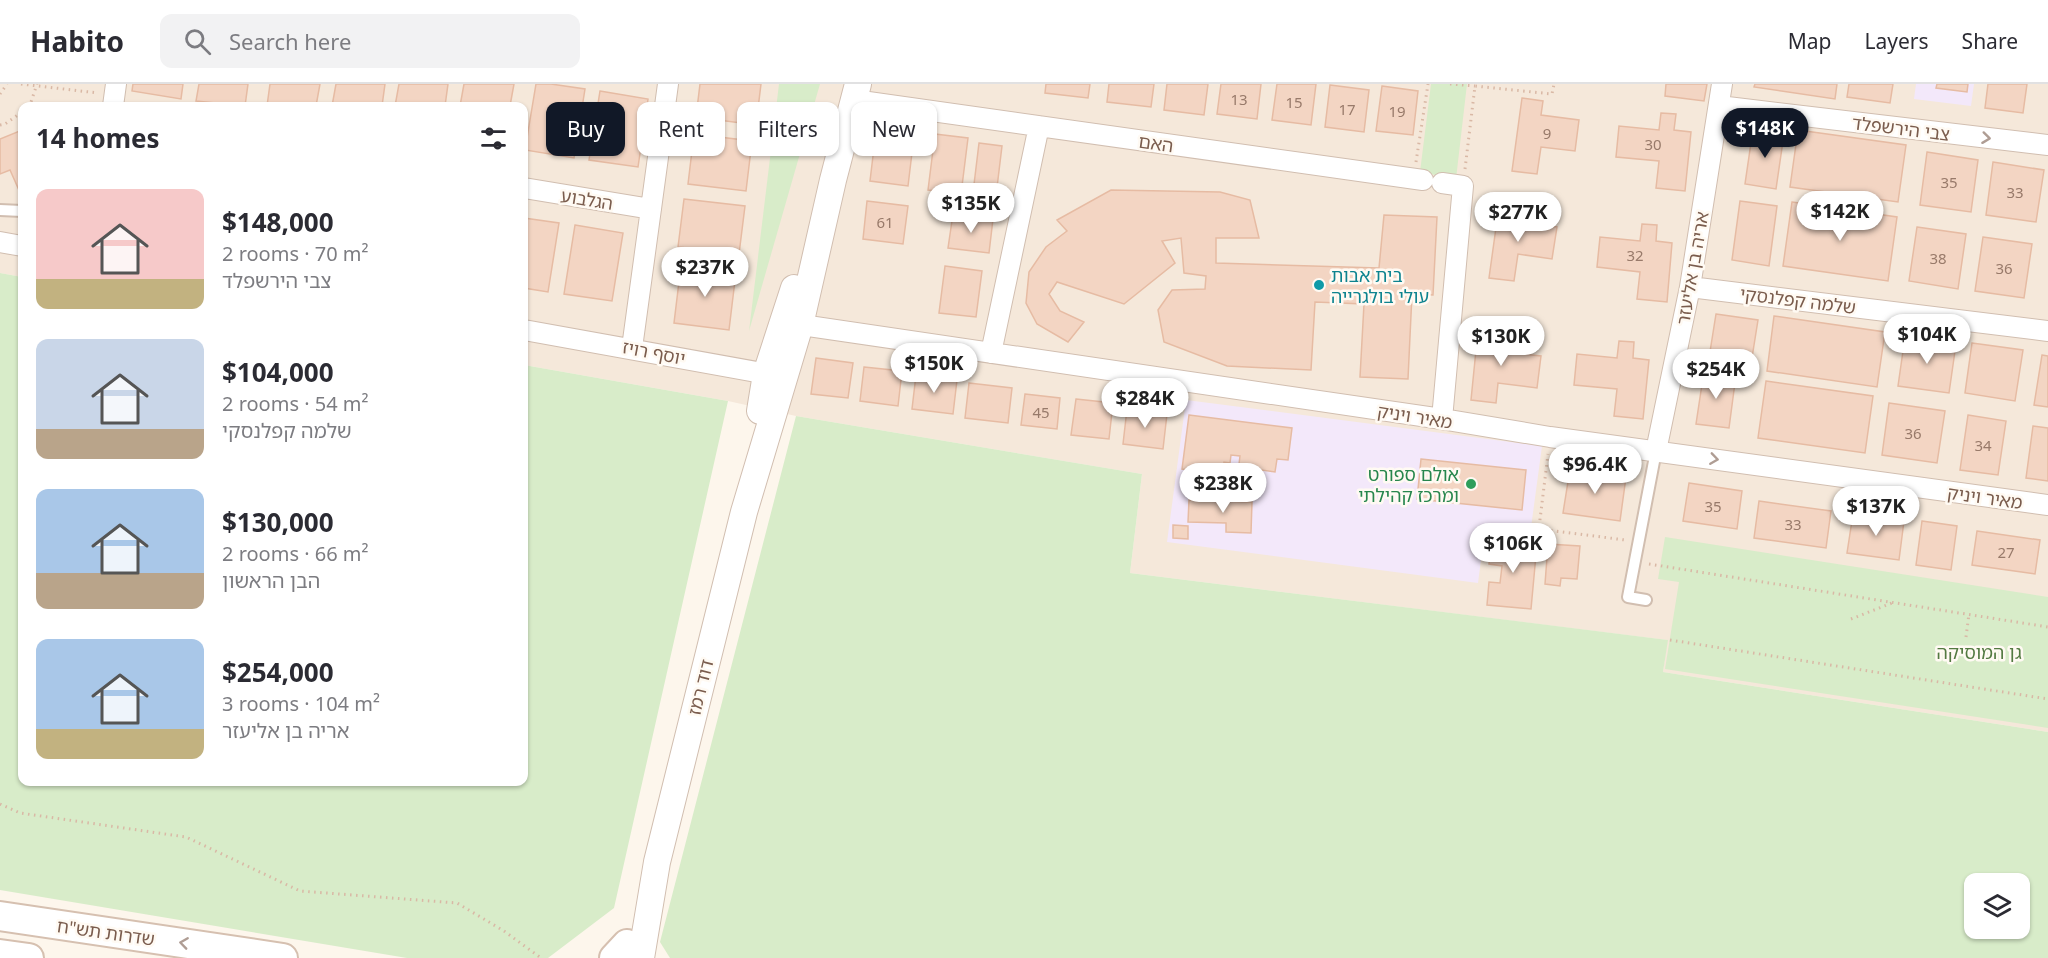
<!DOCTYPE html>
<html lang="en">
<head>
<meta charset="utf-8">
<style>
  :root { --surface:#fff; --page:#f2f2f3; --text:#2b2b33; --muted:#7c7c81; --line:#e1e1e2; --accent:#111827 }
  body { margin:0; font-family:"Noto Sans","Noto Sans Hebrew",sans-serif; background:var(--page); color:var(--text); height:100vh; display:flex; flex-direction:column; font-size:22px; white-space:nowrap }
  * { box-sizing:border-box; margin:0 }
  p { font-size:20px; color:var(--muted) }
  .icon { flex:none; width:33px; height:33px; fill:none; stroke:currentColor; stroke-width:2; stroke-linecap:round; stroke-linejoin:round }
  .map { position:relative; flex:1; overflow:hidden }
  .panel { position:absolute; left:18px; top:18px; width:510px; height:684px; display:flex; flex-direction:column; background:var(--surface); border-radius:12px; box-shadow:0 2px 4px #0004 }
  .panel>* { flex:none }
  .banner { position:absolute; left:546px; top:18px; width:570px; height:54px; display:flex; gap:12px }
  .tools { position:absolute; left:1964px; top:789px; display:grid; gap:12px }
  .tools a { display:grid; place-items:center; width:66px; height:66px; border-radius:12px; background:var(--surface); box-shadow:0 2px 4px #0004; font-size:30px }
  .price { position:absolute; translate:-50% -51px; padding:0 14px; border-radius:21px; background:#fff; color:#222; font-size:20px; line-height:39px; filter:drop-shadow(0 2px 3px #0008) }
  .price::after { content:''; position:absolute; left:50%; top:36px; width:18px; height:14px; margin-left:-9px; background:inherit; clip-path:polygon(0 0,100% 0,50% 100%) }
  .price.selected { background:var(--accent); color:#fff }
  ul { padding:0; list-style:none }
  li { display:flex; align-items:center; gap:18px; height:150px; padding:0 18px }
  li span { display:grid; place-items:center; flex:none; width:168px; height:120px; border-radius:12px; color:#555 }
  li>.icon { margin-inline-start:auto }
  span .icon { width:72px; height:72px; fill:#fffc; stroke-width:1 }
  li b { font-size:26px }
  h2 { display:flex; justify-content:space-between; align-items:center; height:72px; padding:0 18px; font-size:26px }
  .chip { padding:0 21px; border-radius:12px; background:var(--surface); box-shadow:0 2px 4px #0004; font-size:21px; line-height:54px }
  .chip.selected { background:var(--accent); color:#fff }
  header { display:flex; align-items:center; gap:36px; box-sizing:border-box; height:84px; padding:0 30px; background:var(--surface); border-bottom:2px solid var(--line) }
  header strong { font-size:28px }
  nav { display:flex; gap:33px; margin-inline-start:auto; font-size:21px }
  .search { width:420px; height:54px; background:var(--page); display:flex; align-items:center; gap:15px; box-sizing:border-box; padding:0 21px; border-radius:12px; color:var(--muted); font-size:22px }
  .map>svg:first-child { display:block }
  .residential { fill:#f5e8da }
  .education { fill:#f3e8fa }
  .green { fill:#d8ecc9; fill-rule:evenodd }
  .building { fill:#f3d5c3; stroke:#e6bba3; stroke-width:1.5 }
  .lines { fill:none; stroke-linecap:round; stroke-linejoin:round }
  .service-casing { stroke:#d1beb0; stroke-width:14 }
  .minor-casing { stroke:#d1beb0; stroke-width:22 }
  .tertiary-casing { stroke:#d1beb0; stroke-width:28 }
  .secondary-casing { stroke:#d6c0b0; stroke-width:32 }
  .path { stroke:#d9b8a5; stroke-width:3; stroke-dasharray:1.5 4.5; stroke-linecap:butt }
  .service { stroke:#fff; stroke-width:10 }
  .minor { stroke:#fff; stroke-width:20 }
  .tertiary { stroke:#fff; stroke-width:26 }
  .secondary { stroke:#fff; stroke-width:28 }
  .oneway { stroke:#af9d94 }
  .culture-dot { fill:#0f9aa8; stroke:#fffaf3; stroke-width:2 }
  .leisure-dot { fill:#2e9e5b; stroke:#fffaf3; stroke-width:2 }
  .labels { text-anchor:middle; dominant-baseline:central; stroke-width:5; stroke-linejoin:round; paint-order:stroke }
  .number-label { font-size:15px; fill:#987a6a }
  .street-label { font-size:18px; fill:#7a5c4d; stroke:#fffaf3 }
  .culture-label { font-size:18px; fill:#0d838f; stroke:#fffaf3; text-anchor:start }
  .leisure-label { font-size:18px; fill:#27864d; stroke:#fffaf3; text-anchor:end }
  .park-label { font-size:18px; fill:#537a41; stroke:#fffaf3 }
</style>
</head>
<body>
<header>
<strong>Habito</strong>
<div class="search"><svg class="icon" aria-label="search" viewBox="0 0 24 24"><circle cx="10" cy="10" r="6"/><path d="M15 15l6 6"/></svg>Search here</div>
<nav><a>Map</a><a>Layers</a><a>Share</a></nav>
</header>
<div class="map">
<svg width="2048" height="874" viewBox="0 0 2048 874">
  <rect width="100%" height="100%" fill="#fdf6ec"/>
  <path class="residential" d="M 0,0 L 2048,0 L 2048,648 L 1663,588 L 1667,556 L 1130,489 L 1142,390 L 796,332 L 728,317 L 524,281 L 524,22 L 22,22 L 22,193 L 0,189 Z"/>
  <path class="education" d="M 1916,0 L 1974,0 L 1971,22 L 1914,15 Z
    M 1186,316 L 1542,362 L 1530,451 L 1485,445 L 1478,499 L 1167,458 Z"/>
  <path class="green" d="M 779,0 L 820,0 L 749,247 Z
    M 1431,0 L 1467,0 L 1456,95 L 1420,88 Z
    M 0,189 L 22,193 L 22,698 L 524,698 L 524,281 L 728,317 L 614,824 L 548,874 L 407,874 L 0,806 Z
    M 796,332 L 1142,390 L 1130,489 L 1668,556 L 1663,588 L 2048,648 L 2048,874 L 670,874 L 660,858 ZM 1974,800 L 2019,800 L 2019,844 L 1974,844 Z
    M 1665,453 L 2048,513 L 2048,644 L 1665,585 L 1679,498 L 1658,495 Z"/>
  <path class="building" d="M 133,0 L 183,0 L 181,15 L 132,7 Z
    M 199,0 L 248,0 L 245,22 L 196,17 Z
    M 270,0 L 320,0 L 316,22 L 267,22 Z
    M 336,0 L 385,0 L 382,22 L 332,22 Z
    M 399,0 L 448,0 L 445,22 L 395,22 Z
    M 464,0 L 514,0 L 510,22 L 460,22 Z
    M 536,0 L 551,0 L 585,5 L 574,74 L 525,66 Z
    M 700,0 L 761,0 L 756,41 L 696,33 Z
    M 1046,0 L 1090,0 L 1088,14 L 1045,9 Z
    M 1109,0 L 1154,0 L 1151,23 L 1107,18 Z
    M 1167,0 L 1208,0 L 1204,31 L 1164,26 Z
    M 1221,0 L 1261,0 L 1257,35 L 1217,30 Z
    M 1277,0 L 1316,0 L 1311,41 L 1272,36 Z
    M 1666,0 L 1707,0 L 1704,17 L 1665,12 Z
    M 1755,0 L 1837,0 L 1835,15 L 1754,3 Z
    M 1849,0 L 1893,0 L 1890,19 L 1847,13 Z
    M 1937,0 L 1968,0 L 1967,8 L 1936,4 Z
    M 1988,0 L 2027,0 L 2023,29 L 1985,24 Z
    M 1330,1 L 1369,6 L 1364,48 L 1325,43 Z
    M 1382,2 L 1418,7 L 1413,51 L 1376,47 Z
    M 600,7 L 648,15 L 638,83 L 589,76 Z
    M 1522,14 L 1543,17 L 1541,31 L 1579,36 L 1575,67 L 1541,63 L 1537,90 L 1512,87 Z
    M 1661,29 L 1676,30 L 1674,46 L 1691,48 L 1685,107 L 1656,104 L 1659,77 L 1616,73 L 1619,42 L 1659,46 Z
    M 1753,45 L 1784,50 L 1776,105 L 1745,100 Z
    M 22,46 L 22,113 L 10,86 L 0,90 L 0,55 Z
    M 1798,46 L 1906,61 L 1898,118 L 1790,103 Z
    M 876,47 L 914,52 L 908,102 L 870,97 Z
    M 694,50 L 752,57 L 746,107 L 688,100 Z
    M 935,50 L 968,54 L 961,110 L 928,106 Z
    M 979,59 L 1002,62 L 995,120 L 972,117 Z
    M 1927,68 L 1978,76 L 1971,128 L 1920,121 Z
    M 1993,78 L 2044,86 L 2036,138 L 1986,131 Z
    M 1111,106 L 1220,108 L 1250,116 L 1259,154 L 1216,154 L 1216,179 L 1379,184 L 1384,131 L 1437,133 L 1433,211 L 1412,210 L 1408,295 L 1360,293 L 1364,220 L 1315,218 L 1311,286 L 1227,282 L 1164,258 L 1158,226 L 1172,206 L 1205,205 L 1206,192 L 1184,189 L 1181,154 L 1162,157 L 1175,179 L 1124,220 L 1057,198 L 1049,210 L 1060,227 L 1084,238 L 1068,258 L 1037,240 L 1026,219 L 1029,188 L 1046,163 L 1067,147 L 1057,136 Z
    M 684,115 L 745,122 L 739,170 L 678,163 Z
    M 867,117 L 908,122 L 903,160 L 863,155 Z
    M 1740,117 L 1777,122 L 1769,182 L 1732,176 Z
    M 1792,118 L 1897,133 L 1888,197 L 1783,182 Z
    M 1499,122 L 1520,125 L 1519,138 L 1557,143 L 1552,175 L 1518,170 L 1514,197 L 1489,194 Z
    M 953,130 L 993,135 L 989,169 L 948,164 Z
    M 524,134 L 559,139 L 548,208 L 524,204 Z
    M 1642,140 L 1657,141 L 1656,157 L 1672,159 L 1667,218 L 1637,215 L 1640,188 L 1597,183 L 1600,153 L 1640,157 Z
    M 575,141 L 623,149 L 612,217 L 564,210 Z
    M 1917,143 L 1966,150 L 1958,205 L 1909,197 Z
    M 1983,153 L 2032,160 L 2024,214 L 1975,207 Z
    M 681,181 L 736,188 L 729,246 L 674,239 Z
    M 945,182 L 982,187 L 976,233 L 939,229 Z
    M 1716,230 L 1758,236 L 1751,280 L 1709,274 Z
    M 1774,232 L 1885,248 L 1877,303 L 1767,287 Z
    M 1478,246 L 1506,249 L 1504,268 L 1541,272 L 1537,304 L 1498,299 L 1496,319 L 1471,316 Z
    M 1905,253 L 1956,260 L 1949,309 L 1898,302 Z
    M 1619,257 L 1634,258 L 1633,274 L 1649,276 L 1643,335 L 1614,332 L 1617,305 L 1574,301 L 1577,270 L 1617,274 Z
    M 1972,259 L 2023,266 L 2015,317 L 1965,309 Z
    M 2042,271 L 2048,272 L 2048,323 L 2034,321 Z
    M 816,274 L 853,279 L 848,314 L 811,310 Z
    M 864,283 L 902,287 L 898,322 L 860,317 Z
    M 1704,287 L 1736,291 L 1729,344 L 1696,340 Z
    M 916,291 L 957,296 L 953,330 L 912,325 Z
    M 1766,297 L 1873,312 L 1865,369 L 1758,354 Z
    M 969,299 L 1012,304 L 1008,339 L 965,334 Z
    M 1025,310 L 1060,314 L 1057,345 L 1021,341 Z
    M 1076,315 L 1113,319 L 1109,355 L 1071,351 Z
    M 1889,319 L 1945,327 L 1937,379 L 1882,371 Z
    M 1127,325 L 1167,330 L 1163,365 L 1123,360 Z
    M 1189,331 L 1292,344 L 1288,376 L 1277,375 L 1275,388 L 1262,386 L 1260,396 L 1247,395 L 1248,389 L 1238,388 L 1240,372 L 1231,371 L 1230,379 L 1224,378 L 1222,390 L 1182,385 Z
    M 1968,331 L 2006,337 L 1998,391 L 1960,386 Z
    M 2033,342 L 2048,344 L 2048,397 L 2026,394 Z
    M 1421,375 L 1526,386 L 1522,426 L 1417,415 Z
    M 1570,385 L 1626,393 L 1620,437 L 1563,429 Z
    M 1689,399 L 1742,407 L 1737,445 L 1683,437 Z
    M 1189,416 L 1252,418 L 1251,449 L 1226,448 L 1226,439 L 1188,438 Z
    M 1759,417 L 1831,427 L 1826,464 L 1754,454 Z
    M 1853,430 L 1904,437 L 1899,476 L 1847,469 Z
    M 1922,437 L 1957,442 L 1951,486 L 1916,481 Z
    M 1173,441 L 1188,442 L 1188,455 L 1173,454 Z
    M 1977,447 L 2040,456 L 2035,490 L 1972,481 Z
    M 1491,456 L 1537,460 L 1531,525 L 1487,521 L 1489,498 L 1500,499 L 1502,482 L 1489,480 Z
    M 1548,460 L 1580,462 L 1577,495 L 1561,494 L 1560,502 L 1545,500 Z"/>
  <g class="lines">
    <g class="service-casing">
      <path id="service" d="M 0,126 L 22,127
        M 1646,516 L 1628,513 L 1656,367"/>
    </g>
    <g class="minor-casing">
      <path id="minor" d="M 854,16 L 1423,96
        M 113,22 L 116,0
        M 1719,22 L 2048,61
        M 524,104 L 651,125
        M 0,158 L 22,162
        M 1690,203 L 2048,247
        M 788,239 L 1442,335 L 1550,353 L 2048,421
        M 524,246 L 779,292
        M 632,264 L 668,0
        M 991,269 L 1039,42
        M 1442,335 L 1463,102 L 1442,99
        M 1656,367 L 1690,203 L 1722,0"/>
    </g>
    <g class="tertiary-casing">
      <path id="tertiary" d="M 760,327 L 766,290 L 794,204
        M 641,874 L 657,778 L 744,428 L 800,241 L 833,96 L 858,0"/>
    </g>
    <g class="secondary-casing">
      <path id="secondary" d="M 0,832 L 283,874
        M 0,870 L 29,874
        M 614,874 L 627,860"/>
    </g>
    <path class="path" d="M 21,0 L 98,9
      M 1450,0 L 1475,2
      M 0,10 L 7,0
      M 27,22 L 31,18 L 37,0
      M 0,41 L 5,40 L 22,28
      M 1416,78 L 1428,0
      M 1465,85 L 1475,2 L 1552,10 L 1554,0
      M 1539,445 L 1625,456
      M 1537,460 L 1548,370
      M 1649,480 L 2048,543
      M 1851,535 L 1892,519
      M 1966,553 L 1969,530
      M 1670,556 L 2048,615
      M 0,720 L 20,729 L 186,753 L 300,807 L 457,819 L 504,847 L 541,874"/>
    <use href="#service" class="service"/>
    <use href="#minor" class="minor"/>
    <use href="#tertiary" class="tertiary"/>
    <use href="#secondary" class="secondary"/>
  </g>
  <defs><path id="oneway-chevron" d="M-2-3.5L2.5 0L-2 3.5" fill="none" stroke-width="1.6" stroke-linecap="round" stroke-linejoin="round" transform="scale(1.5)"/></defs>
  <g class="oneway">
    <use href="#oneway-chevron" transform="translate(1986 54) rotate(7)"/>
    <use href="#oneway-chevron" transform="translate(1714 375) rotate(8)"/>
    <use href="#oneway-chevron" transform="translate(184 859) rotate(-172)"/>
  </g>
  <circle class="culture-dot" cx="1319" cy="201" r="6"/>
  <circle class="leisure-dot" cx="1471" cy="400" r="6"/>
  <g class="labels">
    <g class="number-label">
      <text x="1239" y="15">13</text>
      <text x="1294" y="18">15</text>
      <text x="1347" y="25">17</text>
      <text x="1397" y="27">19</text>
      <text x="1547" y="49">9</text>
      <text x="1653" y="60">30</text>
      <text x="1949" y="98">35</text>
      <text x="2015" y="108">33</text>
      <text x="885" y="138">61</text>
      <text x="1635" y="171">32</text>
      <text x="1938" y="174">38</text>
      <text x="2004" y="184">36</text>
      <text x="1041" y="328">45</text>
      <text x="1913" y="349">36</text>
      <text x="1983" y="361">34</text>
      <text x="1713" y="422">35</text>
      <text x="1793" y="440">33</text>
      <text x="2006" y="468">27</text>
    </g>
    <g class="street-label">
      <text transform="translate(1901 44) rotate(7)">צבי הירשפלד</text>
      <text transform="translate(1156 59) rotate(8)">האם</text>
      <text transform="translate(587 115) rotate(9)">הגלבוע</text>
      <text transform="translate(1692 184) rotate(-80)">אריה בן אליעזר</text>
      <text transform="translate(1798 216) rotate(7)">שלמה קפלנסקי</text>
      <text transform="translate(654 268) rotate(11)">יוסף רויז</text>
      <text transform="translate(1415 332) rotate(9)">מאיר ויניק</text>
      <text transform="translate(1985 413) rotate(8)">מאיר ויניק</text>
      <text transform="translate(700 603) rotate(-76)">דוד רמז</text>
      <text transform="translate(106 848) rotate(8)">שדרות תש"ח</text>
    </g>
    <g class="culture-label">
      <text x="1331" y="191">בית אבות<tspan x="1331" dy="21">עולי בולגרייה</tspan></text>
    </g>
    <g class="leisure-label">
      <text x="1459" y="390">אולם ספורט<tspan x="1459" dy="21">ומרכז קהילתי</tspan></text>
    </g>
    <g class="park-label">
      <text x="1979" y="568">גן המוסיקה</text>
    </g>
  </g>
</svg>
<div class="tools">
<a><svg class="icon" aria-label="layers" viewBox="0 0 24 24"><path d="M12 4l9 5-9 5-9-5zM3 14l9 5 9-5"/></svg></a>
</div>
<b class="price selected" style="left:1765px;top:75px">$148K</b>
<b class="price" style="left:971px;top:150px">$135K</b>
<b class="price" style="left:1840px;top:158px">$142K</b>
<b class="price" style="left:1518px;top:159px">$277K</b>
<b class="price" style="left:705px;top:214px">$237K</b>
<b class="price" style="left:1927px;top:281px">$104K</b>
<b class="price" style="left:1501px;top:283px">$130K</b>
<b class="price" style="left:934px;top:310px">$150K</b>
<b class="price" style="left:1716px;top:316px">$254K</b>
<b class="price" style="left:1145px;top:345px">$284K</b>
<b class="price" style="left:1595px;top:411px">$96.4K</b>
<b class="price" style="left:1223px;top:430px">$238K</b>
<b class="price" style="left:1876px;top:453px">$137K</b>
<b class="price" style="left:1513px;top:490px">$106K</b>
<div class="banner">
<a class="chip selected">Buy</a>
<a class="chip">Rent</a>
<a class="chip">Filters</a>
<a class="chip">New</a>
</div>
<section class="panel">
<h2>14 homes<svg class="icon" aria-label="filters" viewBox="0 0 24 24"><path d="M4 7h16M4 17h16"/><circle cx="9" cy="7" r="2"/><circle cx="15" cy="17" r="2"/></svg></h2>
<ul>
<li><span style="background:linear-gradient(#f6c9c9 75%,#c2b280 0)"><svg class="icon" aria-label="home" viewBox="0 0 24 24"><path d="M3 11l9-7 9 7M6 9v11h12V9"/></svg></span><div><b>$148,000</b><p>2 rooms · 70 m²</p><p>צבי הירשפלד</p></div></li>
<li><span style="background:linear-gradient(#c9d6e8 75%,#b9a48a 0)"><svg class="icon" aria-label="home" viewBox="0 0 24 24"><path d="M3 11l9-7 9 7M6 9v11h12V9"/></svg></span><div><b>$104,000</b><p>2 rooms · 54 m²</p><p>שלמה קפלנסקי</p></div></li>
<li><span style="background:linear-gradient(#a9c7e8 70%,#b9a48a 0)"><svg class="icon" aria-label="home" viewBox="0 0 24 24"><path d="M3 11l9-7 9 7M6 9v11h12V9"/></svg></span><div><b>$130,000</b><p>2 rooms · 66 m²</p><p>הבן הראשון</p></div></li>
<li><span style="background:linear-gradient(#a9c7e8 75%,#c2b280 0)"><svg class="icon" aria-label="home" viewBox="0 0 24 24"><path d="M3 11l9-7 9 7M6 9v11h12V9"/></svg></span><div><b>$254,000</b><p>3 rooms · 104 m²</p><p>אריה בן אליעזר</p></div></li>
</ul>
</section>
</div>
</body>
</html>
